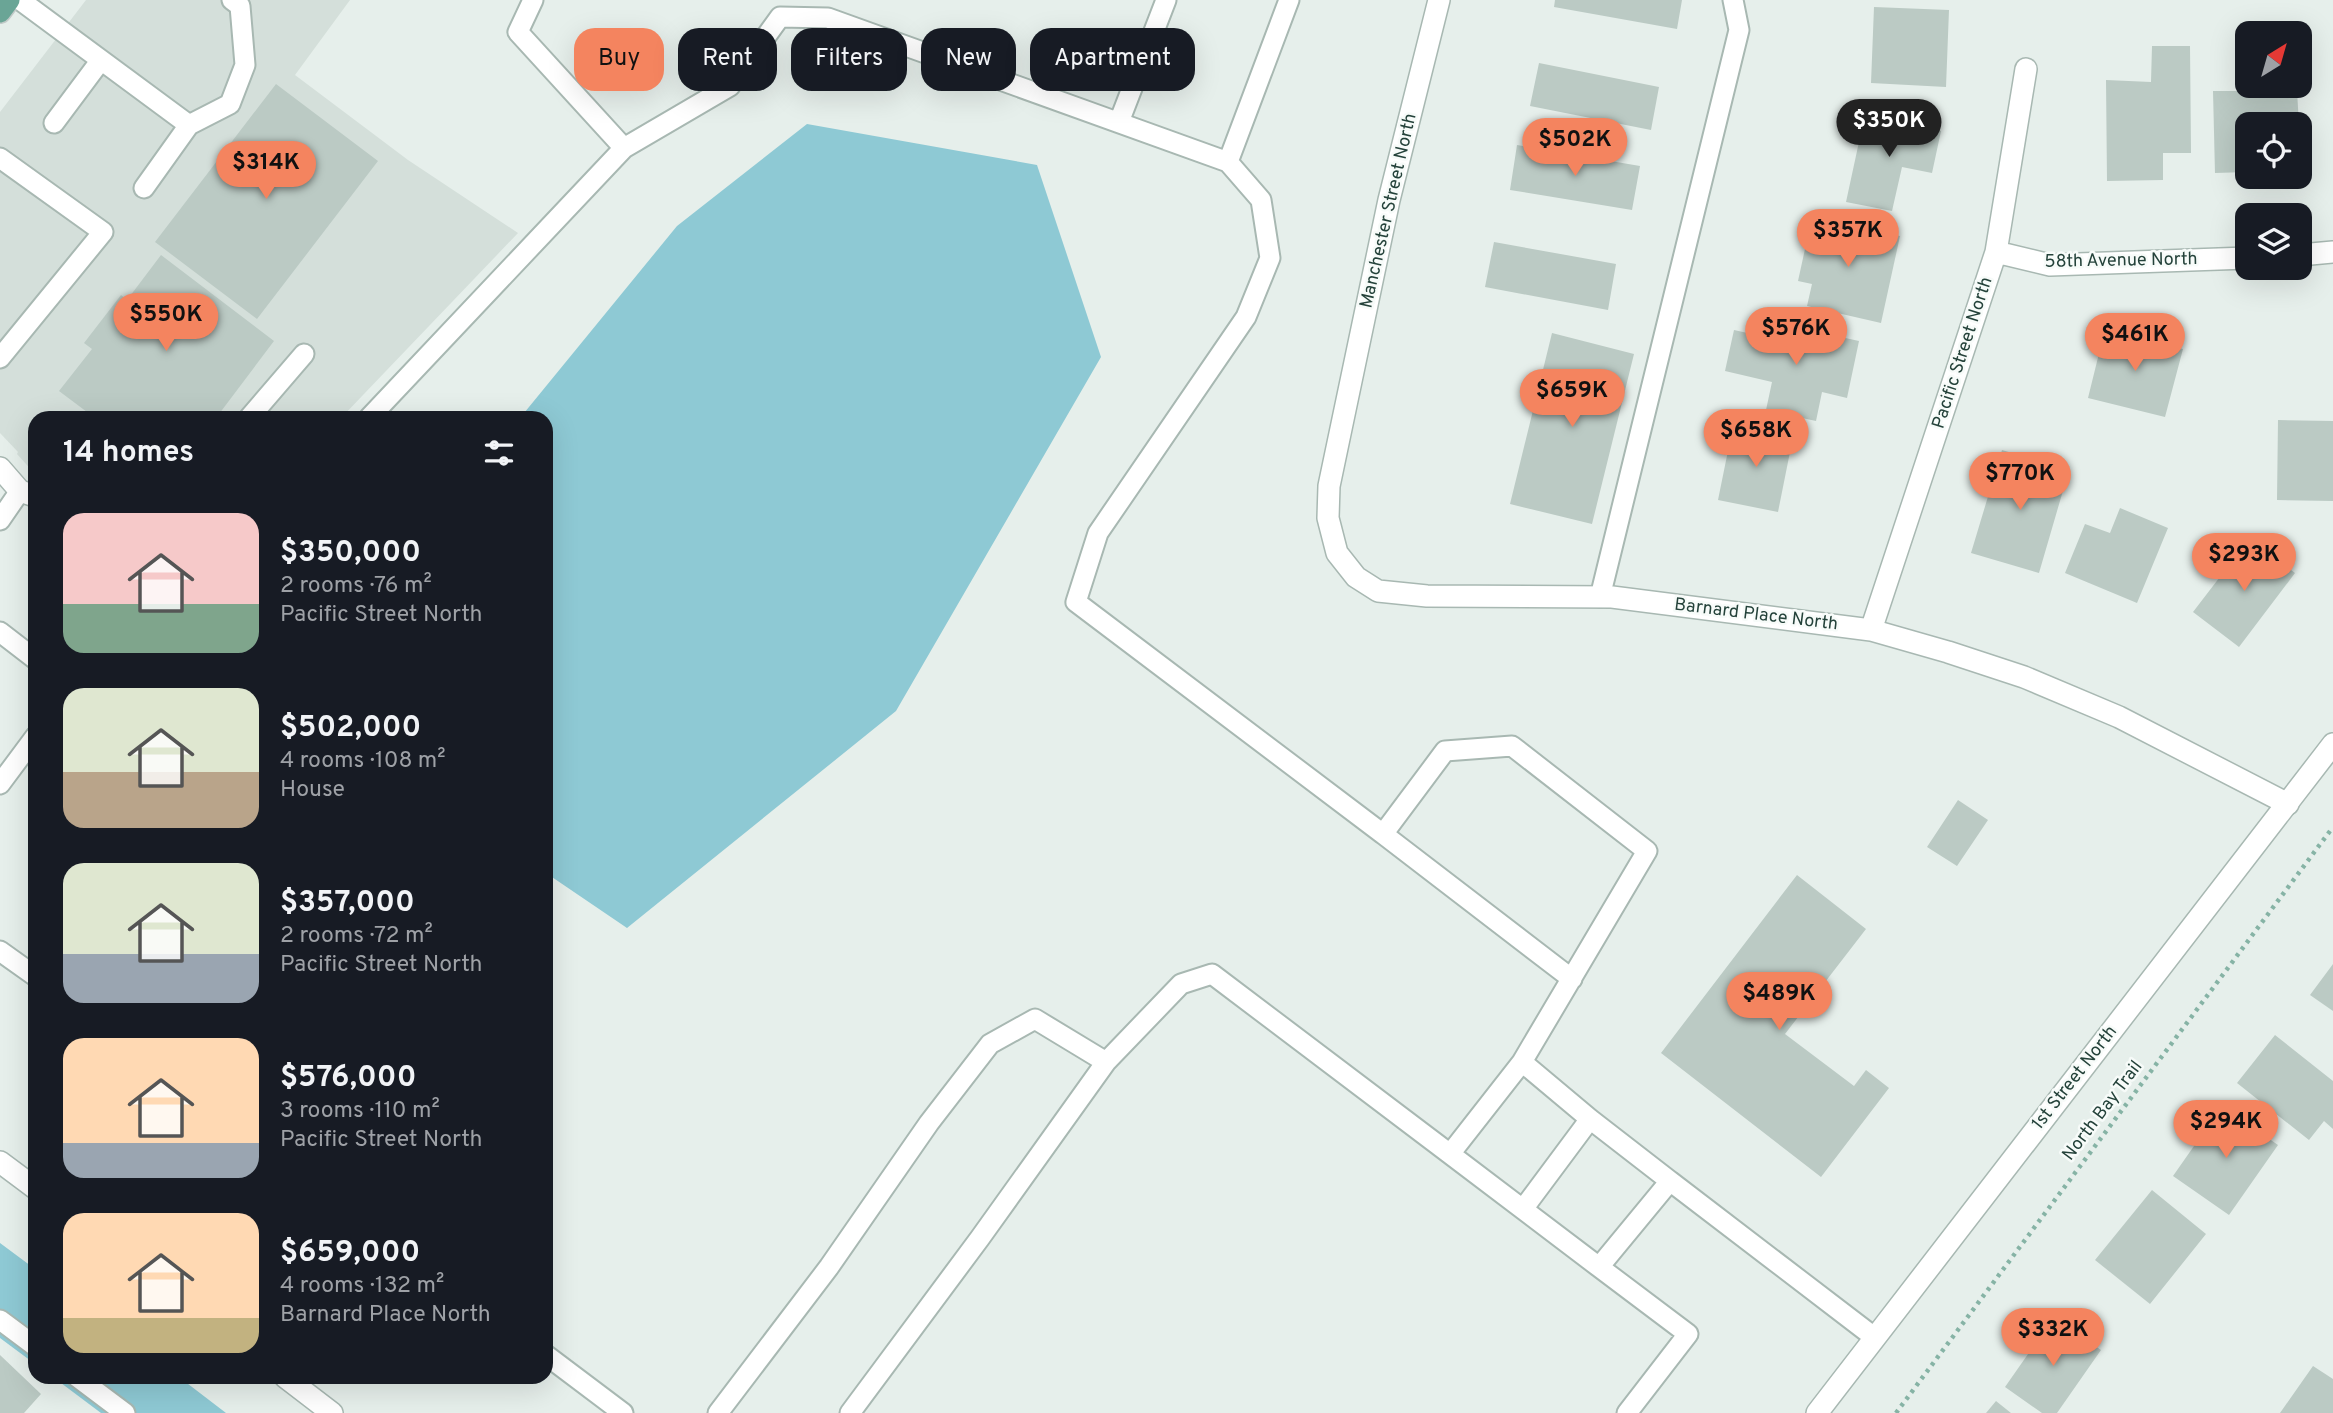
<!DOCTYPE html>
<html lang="en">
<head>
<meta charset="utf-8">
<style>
  :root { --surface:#171b24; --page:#20242c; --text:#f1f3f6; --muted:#9ea1a6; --accent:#f4845f }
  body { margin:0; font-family:Overpass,sans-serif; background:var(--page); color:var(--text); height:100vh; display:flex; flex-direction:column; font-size:26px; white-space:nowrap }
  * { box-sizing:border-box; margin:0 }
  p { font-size:23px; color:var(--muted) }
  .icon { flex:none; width:38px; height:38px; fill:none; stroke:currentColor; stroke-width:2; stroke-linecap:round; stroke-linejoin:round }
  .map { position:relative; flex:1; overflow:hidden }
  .drawer { position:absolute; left:28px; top:411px; width:525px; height:973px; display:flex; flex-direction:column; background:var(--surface); border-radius:21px; box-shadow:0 7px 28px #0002 }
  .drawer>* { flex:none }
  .guide { position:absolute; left:574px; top:28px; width:665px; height:63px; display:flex; gap:14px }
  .needle { width:46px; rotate:37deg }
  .fabs { position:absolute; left:2235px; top:21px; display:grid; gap:14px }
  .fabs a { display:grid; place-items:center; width:77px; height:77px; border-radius:14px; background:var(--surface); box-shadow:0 7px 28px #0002; font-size:35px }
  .price { position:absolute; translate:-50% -60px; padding:0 16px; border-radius:24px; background:var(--accent); color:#111; font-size:23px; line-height:46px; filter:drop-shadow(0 2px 4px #0008) }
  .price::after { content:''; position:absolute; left:50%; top:42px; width:21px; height:16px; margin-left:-10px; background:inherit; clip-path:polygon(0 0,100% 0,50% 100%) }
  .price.on { background:#222; color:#fff }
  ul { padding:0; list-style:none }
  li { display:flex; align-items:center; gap:21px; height:175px; padding:0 35px }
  li span { display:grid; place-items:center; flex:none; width:196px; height:140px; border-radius:21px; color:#555 }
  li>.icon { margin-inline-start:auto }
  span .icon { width:84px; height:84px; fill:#fffc; stroke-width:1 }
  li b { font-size:30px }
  h2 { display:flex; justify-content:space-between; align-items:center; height:84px; padding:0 35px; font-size:30px }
  .chip { padding:0 24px; border-radius:21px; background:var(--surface); box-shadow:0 7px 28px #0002; font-size:24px; line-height:63px }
  .chip.on { background:var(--accent); color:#111 }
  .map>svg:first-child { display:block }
  .built { fill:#d4dfda }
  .water { fill:#8ec9d4 }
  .building { fill:#bbcac4 }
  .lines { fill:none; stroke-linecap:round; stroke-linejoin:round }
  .service-casing { stroke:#a8b8b2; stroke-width:23 }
  .minor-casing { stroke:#a8b8b2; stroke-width:24 }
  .tertiary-casing { stroke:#a8b8b2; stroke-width:24 }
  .primary-casing { stroke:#c2cac8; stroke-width:24 }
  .path { stroke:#86b3a5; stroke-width:4.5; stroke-dasharray:3.5 5; stroke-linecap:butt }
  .service { stroke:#fff; stroke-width:19 }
  .minor { stroke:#fff; stroke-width:21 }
  .tertiary { stroke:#fff; stroke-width:21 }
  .primary { stroke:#6aa596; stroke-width:21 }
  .labels { text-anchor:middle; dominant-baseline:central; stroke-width:5; stroke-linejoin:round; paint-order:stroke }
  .street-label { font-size:18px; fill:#24423a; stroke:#f7fbf9 }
</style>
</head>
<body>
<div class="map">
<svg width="2333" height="1413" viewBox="0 0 2333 1413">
  <rect width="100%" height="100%" fill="#e6efeb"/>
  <path class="built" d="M 86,0 L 350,0 L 295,75 L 408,160 L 518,233 L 341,418 L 35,418 L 35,474 L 17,454 L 18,452 L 0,433 L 0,112 Z"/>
  <path class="water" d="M 807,124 L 1037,165 L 1101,357 L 896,711 L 627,928 L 546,873 L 546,418 L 520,418 L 677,226 Z
    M 0,1243 L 35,1269 L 35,1364 L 0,1338 Z
    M 53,1377 L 179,1377 L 226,1413 L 101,1413 Z"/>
  <path class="building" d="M 1555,0 L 1682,0 L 1677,29 L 1554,7 Z
    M 1874,7 L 1949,10 L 1946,87 L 1871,83 Z
    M 2152,46 L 2190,46 L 2191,153 L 2163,153 L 2163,180 L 2107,181 L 2106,80 L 2151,82 Z
    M 1539,63 L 1659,87 L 1651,130 L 1530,106 Z
    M 276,84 L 378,161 L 257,319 L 155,242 Z
    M 2213,91 L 2297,91 L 2299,124 L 2247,124 L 2247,172 L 2215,173 Z
    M 1865,114 L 1941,131 L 1932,173 L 1902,167 L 1892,211 L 1846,202 Z
    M 1517,145 L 1640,166 L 1632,210 L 1510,190 Z
    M 1812,217 L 1900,236 L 1881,323 L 1807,306 L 1812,284 L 1798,281 Z
    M 1494,242 L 1616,264 L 1608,310 L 1485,287 Z
    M 161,255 L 274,341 L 216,418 L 95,418 L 59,391 L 92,349 L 84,343 L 121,295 L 127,300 Z
    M 1786,325 L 1859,341 L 1847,398 L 1822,392 L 1816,421 L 1766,410 L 1772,382 L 1725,371 L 1734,330 L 1783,341 Z
    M 2105,329 L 2183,349 L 2165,417 L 2088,398 Z
    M 1552,333 L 1634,354 L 1592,524 L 1510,504 Z
    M 2278,420 L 2333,421 L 2333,501 L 2277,500 Z
    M 1733,426 L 1793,437 L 1778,512 L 1718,500 Z
    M 2002,450 L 2069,470 L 2039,573 L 1971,553 Z
    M 2120,508 L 2168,528 L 2137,603 L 2065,573 L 2085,524 L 2110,533 Z
    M 2249,539 L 2295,573 L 2239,647 L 2193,612 Z
    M 1958,800 L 1988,820 L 1957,866 L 1927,847 Z
    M 1797,875 L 1866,929 L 1785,1034 L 1854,1086 L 1866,1070 L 1889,1088 L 1821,1177 L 1661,1053 Z
    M 2333,964 L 2333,1011 L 2310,995 Z
    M 2275,1035 L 2333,1081 L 2333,1129 L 2324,1121 L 2309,1140 L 2237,1083 Z
    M 2222,1106 L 2278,1145 L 2229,1215 L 2173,1176 Z
    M 2152,1190 L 2206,1234 L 2150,1304 L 2095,1260 Z
    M 2054,1317 L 2101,1350 L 2057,1413 L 2042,1413 L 2005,1387 Z
    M 0,1355 L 41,1394 L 24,1413 L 0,1413 Z
    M 2313,1366 L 2333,1379 L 2333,1413 L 2280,1413 Z
    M 1996,1401 L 2011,1413 L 1986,1413 Z"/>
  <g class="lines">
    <g class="service-casing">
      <path id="service" d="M 20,0 L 189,125 L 144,188
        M 533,0 L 518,32 L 624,148
        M 1119,122 L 1166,0
        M 54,123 L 101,60
        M 189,125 L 230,104 L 245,65 L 240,6 L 232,0
        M 0,158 L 103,232 L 0,358
        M 1228,162 L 1289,0
        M 249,418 L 304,354
        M 369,418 L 624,148 L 730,86 L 780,17 L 828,18 L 1228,162 L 1261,200 L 1270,258 L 1246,317 L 1098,533 L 1076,602 L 1383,834
        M 0,520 L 20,491
        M 1600,597 L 1739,30 L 1733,0
        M 0,632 L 35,659
        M 0,784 L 35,737
        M 0,951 L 35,976
        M 1572,979 L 1383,834 L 1445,751 L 1512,746 L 1647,851 L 1522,1062 L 1590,1119 L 1670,1181
        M 1450,1154 L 1599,1267
        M 1523,1209 L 1590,1119
        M 0,1320 L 35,1346
        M 546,1355 L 623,1413
        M 77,1377 L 125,1413
        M 718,1413 L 829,1267 L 929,1123 L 990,1044 L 1035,1019 L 1106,1062 L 1181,984 L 1212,974 L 1450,1154 L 1522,1062
        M 850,1413 L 980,1238 L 1106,1062
        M 1627,1413 L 1688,1334 L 1599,1267 L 1670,1181 L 1874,1337"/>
    </g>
    <g class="minor-casing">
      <path id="minor" d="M 1439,0 L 1389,200 L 1329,486 L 1328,518 L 1337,553 L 1356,577 L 1378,591 L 1427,596 L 1612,597 L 1871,630 L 1948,652 L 2024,677 L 2119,717 L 2288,804
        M 1996,252 L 2050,265 L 2247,258
        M 2300,255 L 2333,252
        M 0,468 L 20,491 L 35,496
        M 1871,630 L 1996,252 L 2026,69"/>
    </g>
    <g class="tertiary-casing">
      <path id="tertiary" d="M 0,1162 L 35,1188
        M 285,1377 L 332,1413
        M 1817,1413 L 2333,744"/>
    </g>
    <g class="primary-casing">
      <path id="primary" d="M 0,12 L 9,0"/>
    </g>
    <path class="path" d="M 1896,1413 L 2333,827"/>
    <use href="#service" class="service"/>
    <use href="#minor" class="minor"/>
    <use href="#tertiary" class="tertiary"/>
    <use href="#primary" class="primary"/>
  </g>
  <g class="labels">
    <g class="street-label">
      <text transform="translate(1389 211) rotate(-77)">Manchester Street North</text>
      <text transform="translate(2121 261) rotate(-1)">58th Avenue North</text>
      <text transform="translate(1963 353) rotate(-72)">Pacific Street North</text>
      <text transform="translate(1756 615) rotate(7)">Barnard Place North</text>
      <text transform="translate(2075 1078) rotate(-52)">1st Street North</text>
      <text transform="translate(2103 1111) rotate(-53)">North Bay Trail</text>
    </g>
  </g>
</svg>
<div class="fabs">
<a><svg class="needle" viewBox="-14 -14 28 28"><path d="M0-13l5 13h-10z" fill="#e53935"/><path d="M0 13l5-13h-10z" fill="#9ea1a6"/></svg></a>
<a><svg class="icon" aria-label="locate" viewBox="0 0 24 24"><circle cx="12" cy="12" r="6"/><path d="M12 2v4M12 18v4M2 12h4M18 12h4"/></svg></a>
<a><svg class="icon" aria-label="layers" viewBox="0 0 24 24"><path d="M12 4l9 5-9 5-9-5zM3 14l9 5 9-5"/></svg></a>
</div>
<b class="price on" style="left:1889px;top:159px">$350K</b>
<b class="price" style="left:1575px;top:178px">$502K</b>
<b class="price" style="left:266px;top:201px">$314K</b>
<b class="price" style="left:1848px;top:269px">$357K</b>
<b class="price" style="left:166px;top:353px">$550K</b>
<b class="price" style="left:1796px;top:367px">$576K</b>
<b class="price" style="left:2135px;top:373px">$461K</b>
<b class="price" style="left:1572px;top:429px">$659K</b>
<b class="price" style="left:1756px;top:469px">$658K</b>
<b class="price" style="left:2020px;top:512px">$770K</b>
<b class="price" style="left:2244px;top:593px">$293K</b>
<b class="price" style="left:1779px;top:1032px">$489K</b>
<b class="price" style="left:2226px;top:1160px">$294K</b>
<b class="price" style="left:2053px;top:1368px">$332K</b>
<div class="guide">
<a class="chip on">Buy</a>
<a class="chip">Rent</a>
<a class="chip">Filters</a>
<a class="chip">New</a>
<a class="chip">Apartment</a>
</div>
<section class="drawer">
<h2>14 homes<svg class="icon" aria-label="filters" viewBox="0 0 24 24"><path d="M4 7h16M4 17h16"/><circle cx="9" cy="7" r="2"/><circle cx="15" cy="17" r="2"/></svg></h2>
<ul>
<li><span style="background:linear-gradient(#f6c9c9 65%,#7fa58c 0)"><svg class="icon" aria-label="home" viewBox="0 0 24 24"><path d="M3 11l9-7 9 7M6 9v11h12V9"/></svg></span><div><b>$350,000</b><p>2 rooms · 76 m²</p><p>Pacific Street North</p></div></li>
<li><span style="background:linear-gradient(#dfe7d0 60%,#b9a48a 0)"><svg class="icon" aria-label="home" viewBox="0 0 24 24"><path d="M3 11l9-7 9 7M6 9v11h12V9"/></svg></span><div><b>$502,000</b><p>4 rooms · 108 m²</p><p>House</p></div></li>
<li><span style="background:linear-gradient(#dfe7d0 65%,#9aa5b1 0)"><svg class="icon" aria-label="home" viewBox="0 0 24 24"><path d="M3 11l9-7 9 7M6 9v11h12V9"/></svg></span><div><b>$357,000</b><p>2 rooms · 72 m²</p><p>Pacific Street North</p></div></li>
<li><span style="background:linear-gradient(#ffd9b3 75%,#9aa5b1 0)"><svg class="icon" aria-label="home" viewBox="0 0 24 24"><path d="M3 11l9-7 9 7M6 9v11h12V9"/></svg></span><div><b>$576,000</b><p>3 rooms · 110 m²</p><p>Pacific Street North</p></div></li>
<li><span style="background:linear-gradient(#ffd9b3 75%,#c2b280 0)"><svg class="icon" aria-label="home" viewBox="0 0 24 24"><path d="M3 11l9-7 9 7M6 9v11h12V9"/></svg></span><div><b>$659,000</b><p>4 rooms · 132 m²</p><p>Barnard Place North</p></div></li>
</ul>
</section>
</div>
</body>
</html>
